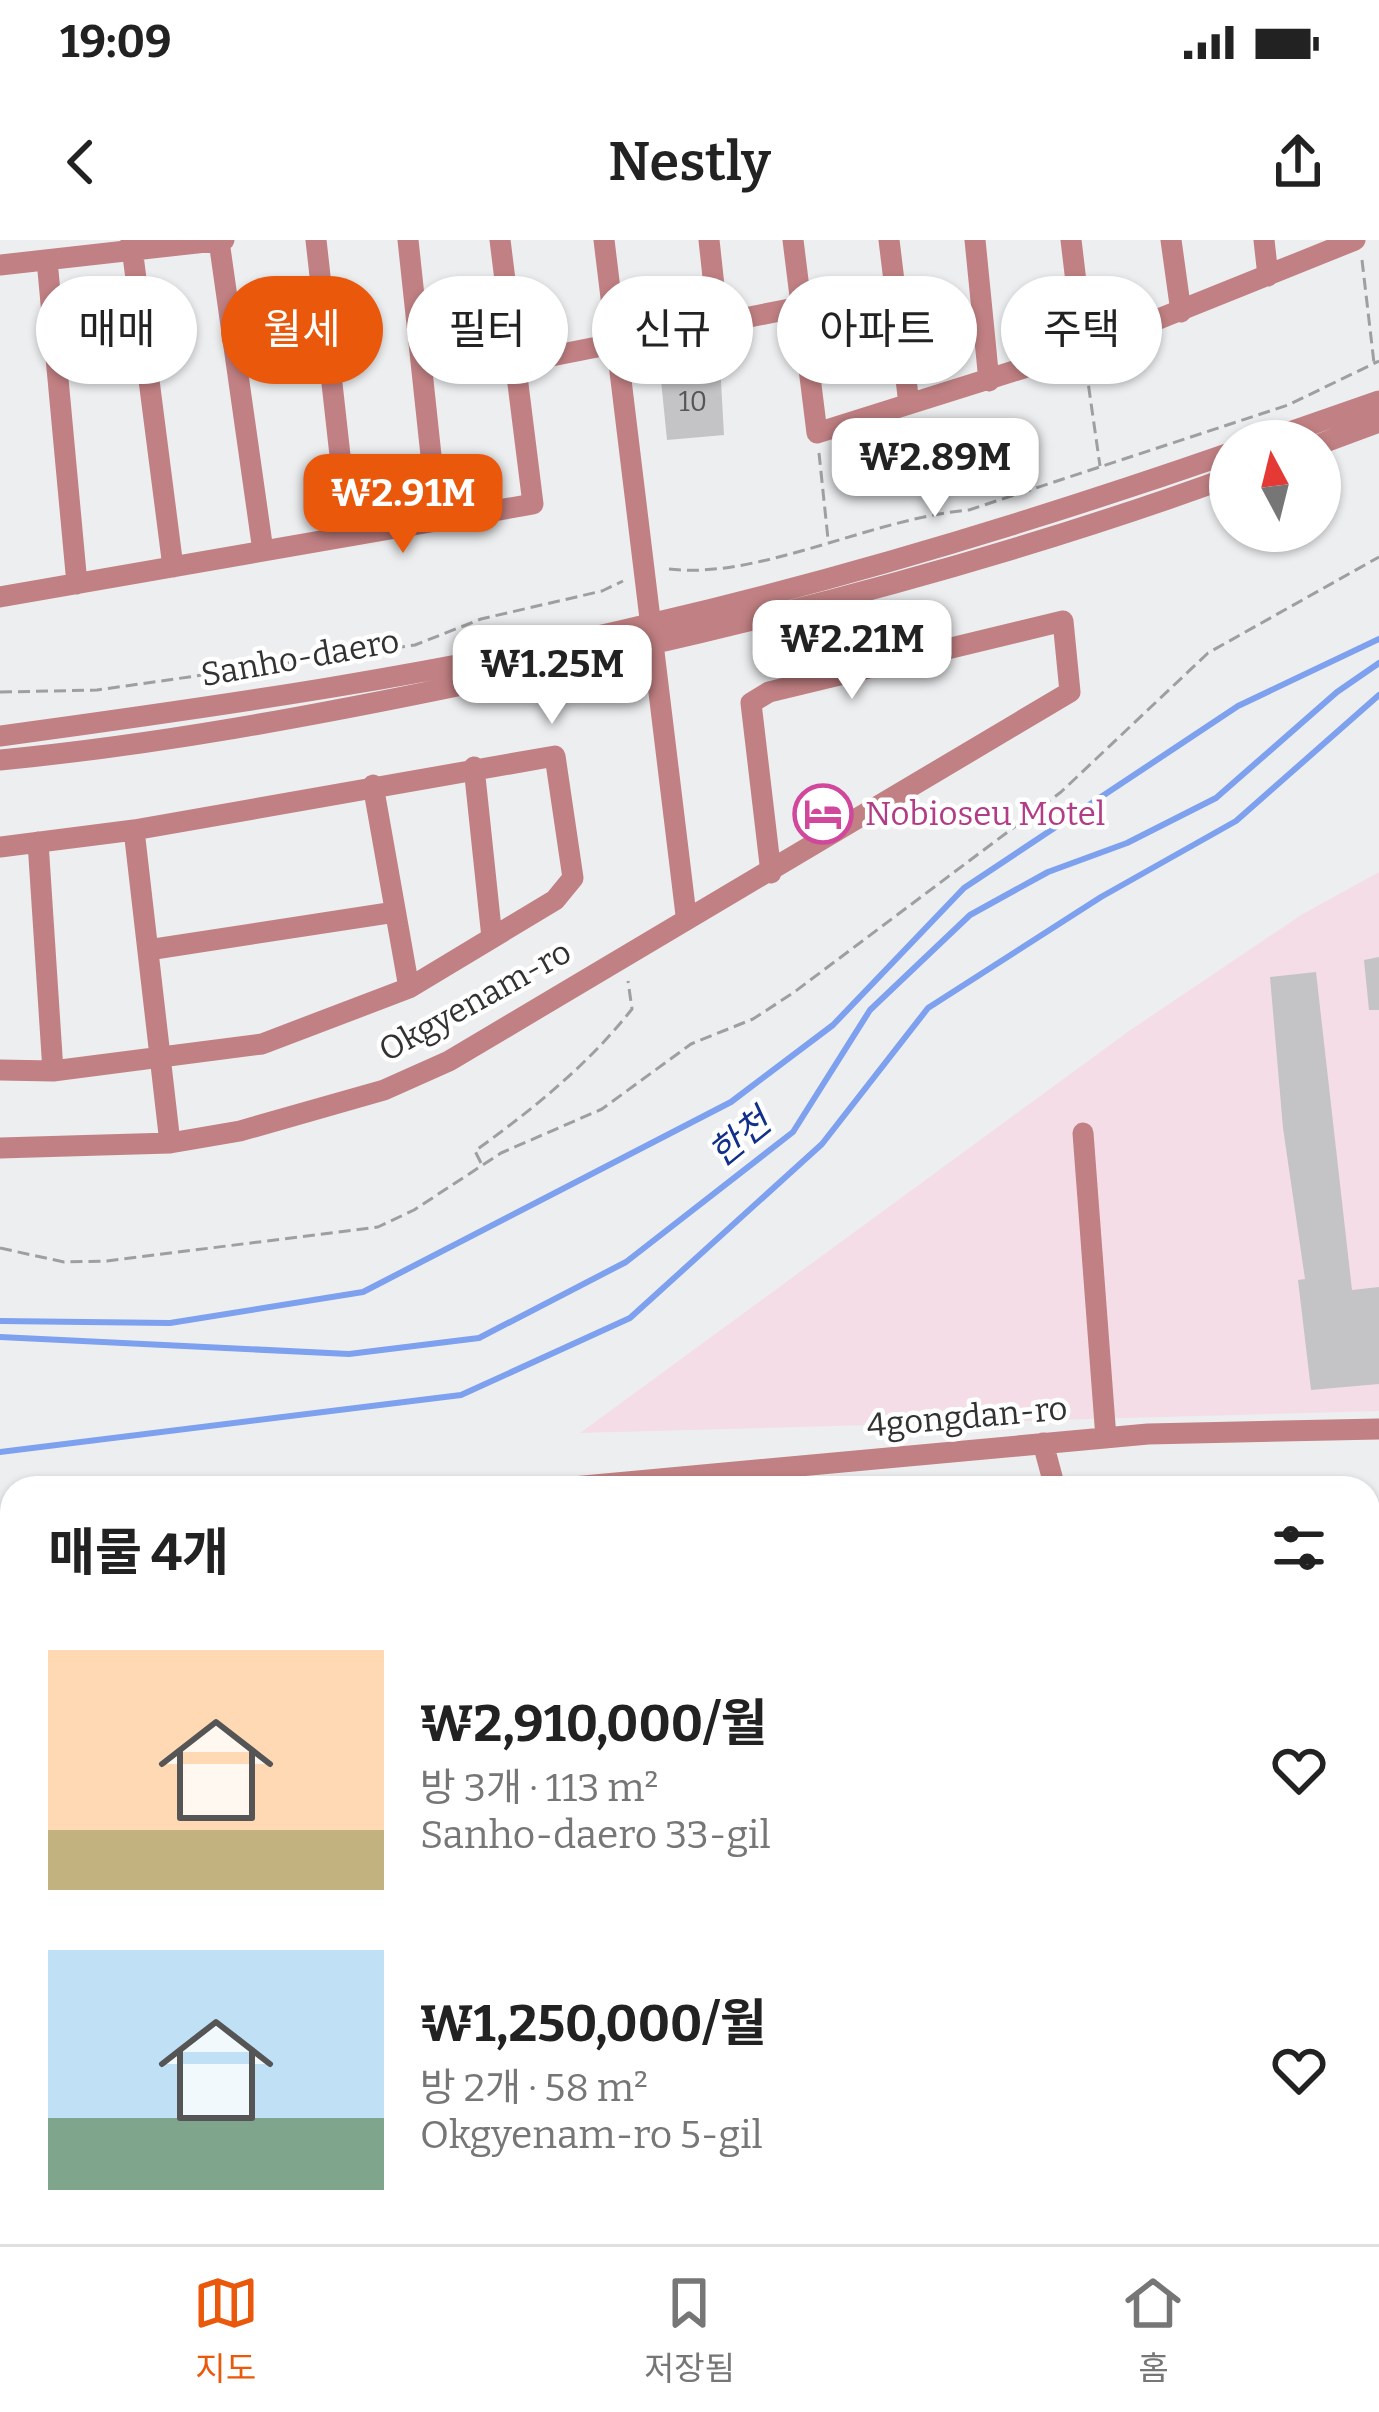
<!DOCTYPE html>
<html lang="ko">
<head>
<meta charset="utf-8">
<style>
  :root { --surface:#fff; --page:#f2f2f2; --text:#222; --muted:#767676; --line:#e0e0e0; --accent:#ea580c }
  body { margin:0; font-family:Bitter,"Noto Sans KR",serif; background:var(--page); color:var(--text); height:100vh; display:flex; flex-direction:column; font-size:45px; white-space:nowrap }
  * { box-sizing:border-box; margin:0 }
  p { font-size:39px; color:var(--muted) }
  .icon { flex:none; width:66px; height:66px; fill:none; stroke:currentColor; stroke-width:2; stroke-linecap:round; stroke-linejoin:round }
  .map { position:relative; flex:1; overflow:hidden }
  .details { position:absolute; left:0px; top:1236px; width:1380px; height:768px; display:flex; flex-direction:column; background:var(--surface); border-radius:36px 36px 0 0; box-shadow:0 3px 9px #0004 }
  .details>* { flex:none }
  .guide { position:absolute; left:36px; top:36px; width:1308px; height:108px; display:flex; gap:24px }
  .needle { width:78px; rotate:353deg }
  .controls { position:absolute; left:1209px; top:180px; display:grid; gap:24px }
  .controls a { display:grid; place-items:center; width:132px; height:132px; border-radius:50%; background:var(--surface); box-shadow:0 3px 9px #0004; font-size:60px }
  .price { position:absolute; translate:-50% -102px; padding:0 27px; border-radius:24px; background:#fff; color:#222; font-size:39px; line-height:78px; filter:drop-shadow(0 3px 6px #0008) }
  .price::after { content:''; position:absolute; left:50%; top:72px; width:36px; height:27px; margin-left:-18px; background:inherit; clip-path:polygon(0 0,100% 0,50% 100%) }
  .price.active { background:var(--accent); color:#fff }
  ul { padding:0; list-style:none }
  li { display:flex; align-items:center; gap:36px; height:300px; padding:0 48px }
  li span { display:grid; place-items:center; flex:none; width:336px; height:240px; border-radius:0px; color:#555 }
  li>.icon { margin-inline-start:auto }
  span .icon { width:144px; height:144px; fill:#fffc; stroke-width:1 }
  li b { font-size:51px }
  h2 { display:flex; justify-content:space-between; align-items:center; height:144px; padding:0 48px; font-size:51px }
  .pill { padding:0 42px; border-radius:54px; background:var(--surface); box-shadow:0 3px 9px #0004; font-size:42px; line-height:108px }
  .pill.active { background:var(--accent); color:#fff }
  .status { display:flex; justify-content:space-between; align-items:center; height:84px; padding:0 60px; background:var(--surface); direction:ltr }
  .status svg { height:33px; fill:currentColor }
  header { display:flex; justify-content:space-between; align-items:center; height:156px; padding:0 48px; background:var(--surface); font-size:54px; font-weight:600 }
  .tab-bar { display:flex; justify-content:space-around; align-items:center; height:168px; border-top:3px solid var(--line); background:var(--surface); font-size:33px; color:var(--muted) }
  .tab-bar a { display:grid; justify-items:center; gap:6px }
  .tab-bar .active { color:var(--accent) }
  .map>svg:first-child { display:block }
  .industrial { fill:#f5dde7 }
  .green { fill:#afcf98 }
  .forest { fill:#9ccb78 }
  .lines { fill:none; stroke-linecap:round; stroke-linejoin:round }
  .stream { stroke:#7da0ef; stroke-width:6 }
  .building { fill:#c4c3c5 }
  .path { stroke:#9e9fa0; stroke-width:3; stroke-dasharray:12 6; stroke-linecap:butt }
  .minor { stroke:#c18083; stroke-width:21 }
  .highway { stroke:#5f111f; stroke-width:33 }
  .labels { text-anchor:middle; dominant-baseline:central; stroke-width:9; stroke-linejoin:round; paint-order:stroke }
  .number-label { font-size:27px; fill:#565657 }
  .street-label { font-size:33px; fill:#323232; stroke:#fff }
  .hotel-label { font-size:33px; fill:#b23c85; stroke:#fff; text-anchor:start }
  .water-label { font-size:36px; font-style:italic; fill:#123089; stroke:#fff }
</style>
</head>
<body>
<div class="status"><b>19:09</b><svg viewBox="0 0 49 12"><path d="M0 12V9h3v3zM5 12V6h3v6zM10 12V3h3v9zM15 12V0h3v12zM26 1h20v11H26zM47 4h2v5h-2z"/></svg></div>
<header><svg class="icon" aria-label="back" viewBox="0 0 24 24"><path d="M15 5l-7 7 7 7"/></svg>Nestly<svg class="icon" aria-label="share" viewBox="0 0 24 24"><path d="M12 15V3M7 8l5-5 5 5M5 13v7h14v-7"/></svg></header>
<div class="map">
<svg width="1379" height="2004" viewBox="0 0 1379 2004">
  <rect width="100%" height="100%" fill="#edeef0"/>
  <path class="industrial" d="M 1379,632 L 1379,1171 L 580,1193 L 1129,791 L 1301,675 Z
    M 0,1479 L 12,1481 L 12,1992 L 61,1992 L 56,2004 L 0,2004 Z"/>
  <path class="green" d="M 61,1992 L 361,1992 L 363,2004 L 56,2004 Z"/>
  <path class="forest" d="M 368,1992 L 607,1992 L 618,2004 L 371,2004 Z"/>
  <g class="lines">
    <path class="stream" d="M 0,1081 L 170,1083 L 363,1052 L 731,862 L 833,785 L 964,648 L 1238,466 L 1379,399
      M 0,1097 L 349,1114 L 479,1098 L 626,1022 L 793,892 L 870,770 L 970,675 L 1048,632 L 1127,603 L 1216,558 L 1337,452 L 1379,423
      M 0,1212 L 461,1155 L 630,1078 L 822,904 L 928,768 L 1101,657 L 1236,581 L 1379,455"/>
  </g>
  <path class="building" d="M 720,124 L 724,195 L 667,200 L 660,130 Z
    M 1379,717 L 1379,770 L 1369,770 L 1364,720 Z
    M 1316,732 L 1352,1050 L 1379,1047 L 1379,1144 L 1311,1150 L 1298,1040 L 1305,1039 L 1283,888 L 1270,737 Z"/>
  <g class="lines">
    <path class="path" d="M 1362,20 L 1374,123
      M 1086,128 L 1100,226
      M 819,213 L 828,299
      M 669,329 C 758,340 873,278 969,270 L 1288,165 L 1379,121
      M 0,452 L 97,450 L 415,405 L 481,379 L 602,351 L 623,341
      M 481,923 L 475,911 C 533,869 588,825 632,769 L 628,741
      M 0,1008 L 64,1022 L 107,1021 L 378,987 L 414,970 L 501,913 L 602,869 L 691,804 L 753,779 L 793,753 L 1061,552 L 1208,413 L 1379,317
      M 103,1992 L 112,2004
      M 343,1992 L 344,2004
      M 82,2004 L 91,1992"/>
    <path class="minor" d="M 131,0 L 173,327
      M 316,0 L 349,296
      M 408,0 L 438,281
      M 604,0 L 686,675
      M 709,0 L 718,83
      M 793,0 L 817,193 L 1084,109 L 1355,0
      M 889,0 L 909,164
      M 975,0 L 989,141
      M 1071,0 L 1084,109
      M 1171,0 L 1181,72
      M 1264,0 L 1268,36
      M 219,1 L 263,311
      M 47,20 L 77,344
      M 0,25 L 224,0
      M 516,123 L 800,67
      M 1264,201 L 1379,161
      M 1320,204 L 1379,182
      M 0,357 L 533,264 L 500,0
      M 0,496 C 220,466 439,435 654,383 C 850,337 1040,279 1230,213
      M 0,520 C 157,505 312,476 467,444 C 724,392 983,327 1230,237
      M 474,527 L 492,698
      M 373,545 L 409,748
      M 134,590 L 170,903
      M 38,602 L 53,831
      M 0,607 L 134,590 L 555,516 L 573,638 L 555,660 L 409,748 L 262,804 L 53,831 L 0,830
      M 148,710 L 395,672
      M 1083,893 L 1106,1198
      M 0,908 L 170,903 L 240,891 L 384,850 L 449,821 L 1070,452 L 1063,381 L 769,452 L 751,463 L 771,633
      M 1043,1203 L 1055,1248
      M 562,1248 L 1148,1194 L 1379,1189
      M 0,1320 L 12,1319
      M 1341,1992 L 1358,2004
      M 1375,2004 L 1379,1995"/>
    <path class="highway" d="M 0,1453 L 12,1455
      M 1098,1992 L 1112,2004
      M 1208,1992 L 1222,2004"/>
  </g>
  <defs>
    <g id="hotel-ring" transform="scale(3)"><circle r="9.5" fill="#fff" stroke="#d1479c" stroke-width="1.5"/><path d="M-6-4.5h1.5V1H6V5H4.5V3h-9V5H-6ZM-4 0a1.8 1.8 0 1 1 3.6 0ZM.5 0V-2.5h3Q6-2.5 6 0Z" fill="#d1479c"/></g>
  </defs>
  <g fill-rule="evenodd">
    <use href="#hotel-ring" x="823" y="574"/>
  </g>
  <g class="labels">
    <g class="number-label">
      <text x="693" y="162">10</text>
    </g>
    <g class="street-label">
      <text transform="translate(300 418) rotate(-10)">Sanho-daero</text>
      <text transform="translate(475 761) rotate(-29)">Okgyenam-ro</text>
      <text transform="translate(967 1177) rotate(-5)">4gongdan-ro</text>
    </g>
    <g class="hotel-label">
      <text x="865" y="574">Nobioseu Motel</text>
    </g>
    <g class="water-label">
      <text transform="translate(740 898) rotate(-39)">한천</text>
    </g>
  </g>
</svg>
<div class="controls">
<a><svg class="needle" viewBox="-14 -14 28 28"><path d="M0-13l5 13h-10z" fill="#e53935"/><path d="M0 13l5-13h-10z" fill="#767676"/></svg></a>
</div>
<b class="price" style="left:935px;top:280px">₩2.89M</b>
<b class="price active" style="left:403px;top:316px">₩2.91M</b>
<b class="price" style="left:852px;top:462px">₩2.21M</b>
<b class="price" style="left:552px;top:487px">₩1.25M</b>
<div class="guide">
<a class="pill">매매</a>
<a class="pill active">월세</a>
<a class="pill">필터</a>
<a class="pill">신규</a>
<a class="pill">아파트</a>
<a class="pill">주택</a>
</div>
<section class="details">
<h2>매물 4개<svg class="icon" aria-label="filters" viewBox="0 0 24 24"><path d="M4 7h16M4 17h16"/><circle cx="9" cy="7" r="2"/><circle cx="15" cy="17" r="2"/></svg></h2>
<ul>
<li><span style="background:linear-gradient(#ffd9b3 75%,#c2b280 0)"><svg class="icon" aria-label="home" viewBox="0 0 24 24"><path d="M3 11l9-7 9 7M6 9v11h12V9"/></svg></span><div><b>₩2,910,000/월</b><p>방 3개 · 113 m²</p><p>Sanho-daero 33-gil</p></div><svg class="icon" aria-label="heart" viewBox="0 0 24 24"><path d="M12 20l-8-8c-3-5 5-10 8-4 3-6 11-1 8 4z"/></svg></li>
<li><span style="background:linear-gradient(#bfe0f5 70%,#7fa58c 0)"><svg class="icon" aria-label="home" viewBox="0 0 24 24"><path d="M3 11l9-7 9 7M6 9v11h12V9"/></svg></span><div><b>₩1,250,000/월</b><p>방 2개 · 58 m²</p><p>Okgyenam-ro 5-gil</p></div><svg class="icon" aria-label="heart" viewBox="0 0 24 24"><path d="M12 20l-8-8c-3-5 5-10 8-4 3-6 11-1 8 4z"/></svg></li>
</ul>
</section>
</div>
<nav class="tab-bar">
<a class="active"><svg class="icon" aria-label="map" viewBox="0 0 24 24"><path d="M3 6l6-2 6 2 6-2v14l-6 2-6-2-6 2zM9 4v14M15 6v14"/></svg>지도</a>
<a><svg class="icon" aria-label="saved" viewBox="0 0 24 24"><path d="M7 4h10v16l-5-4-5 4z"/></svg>저장됨</a>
<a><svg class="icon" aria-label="home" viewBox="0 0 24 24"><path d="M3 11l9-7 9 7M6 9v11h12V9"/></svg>홈</a>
</nav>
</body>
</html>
